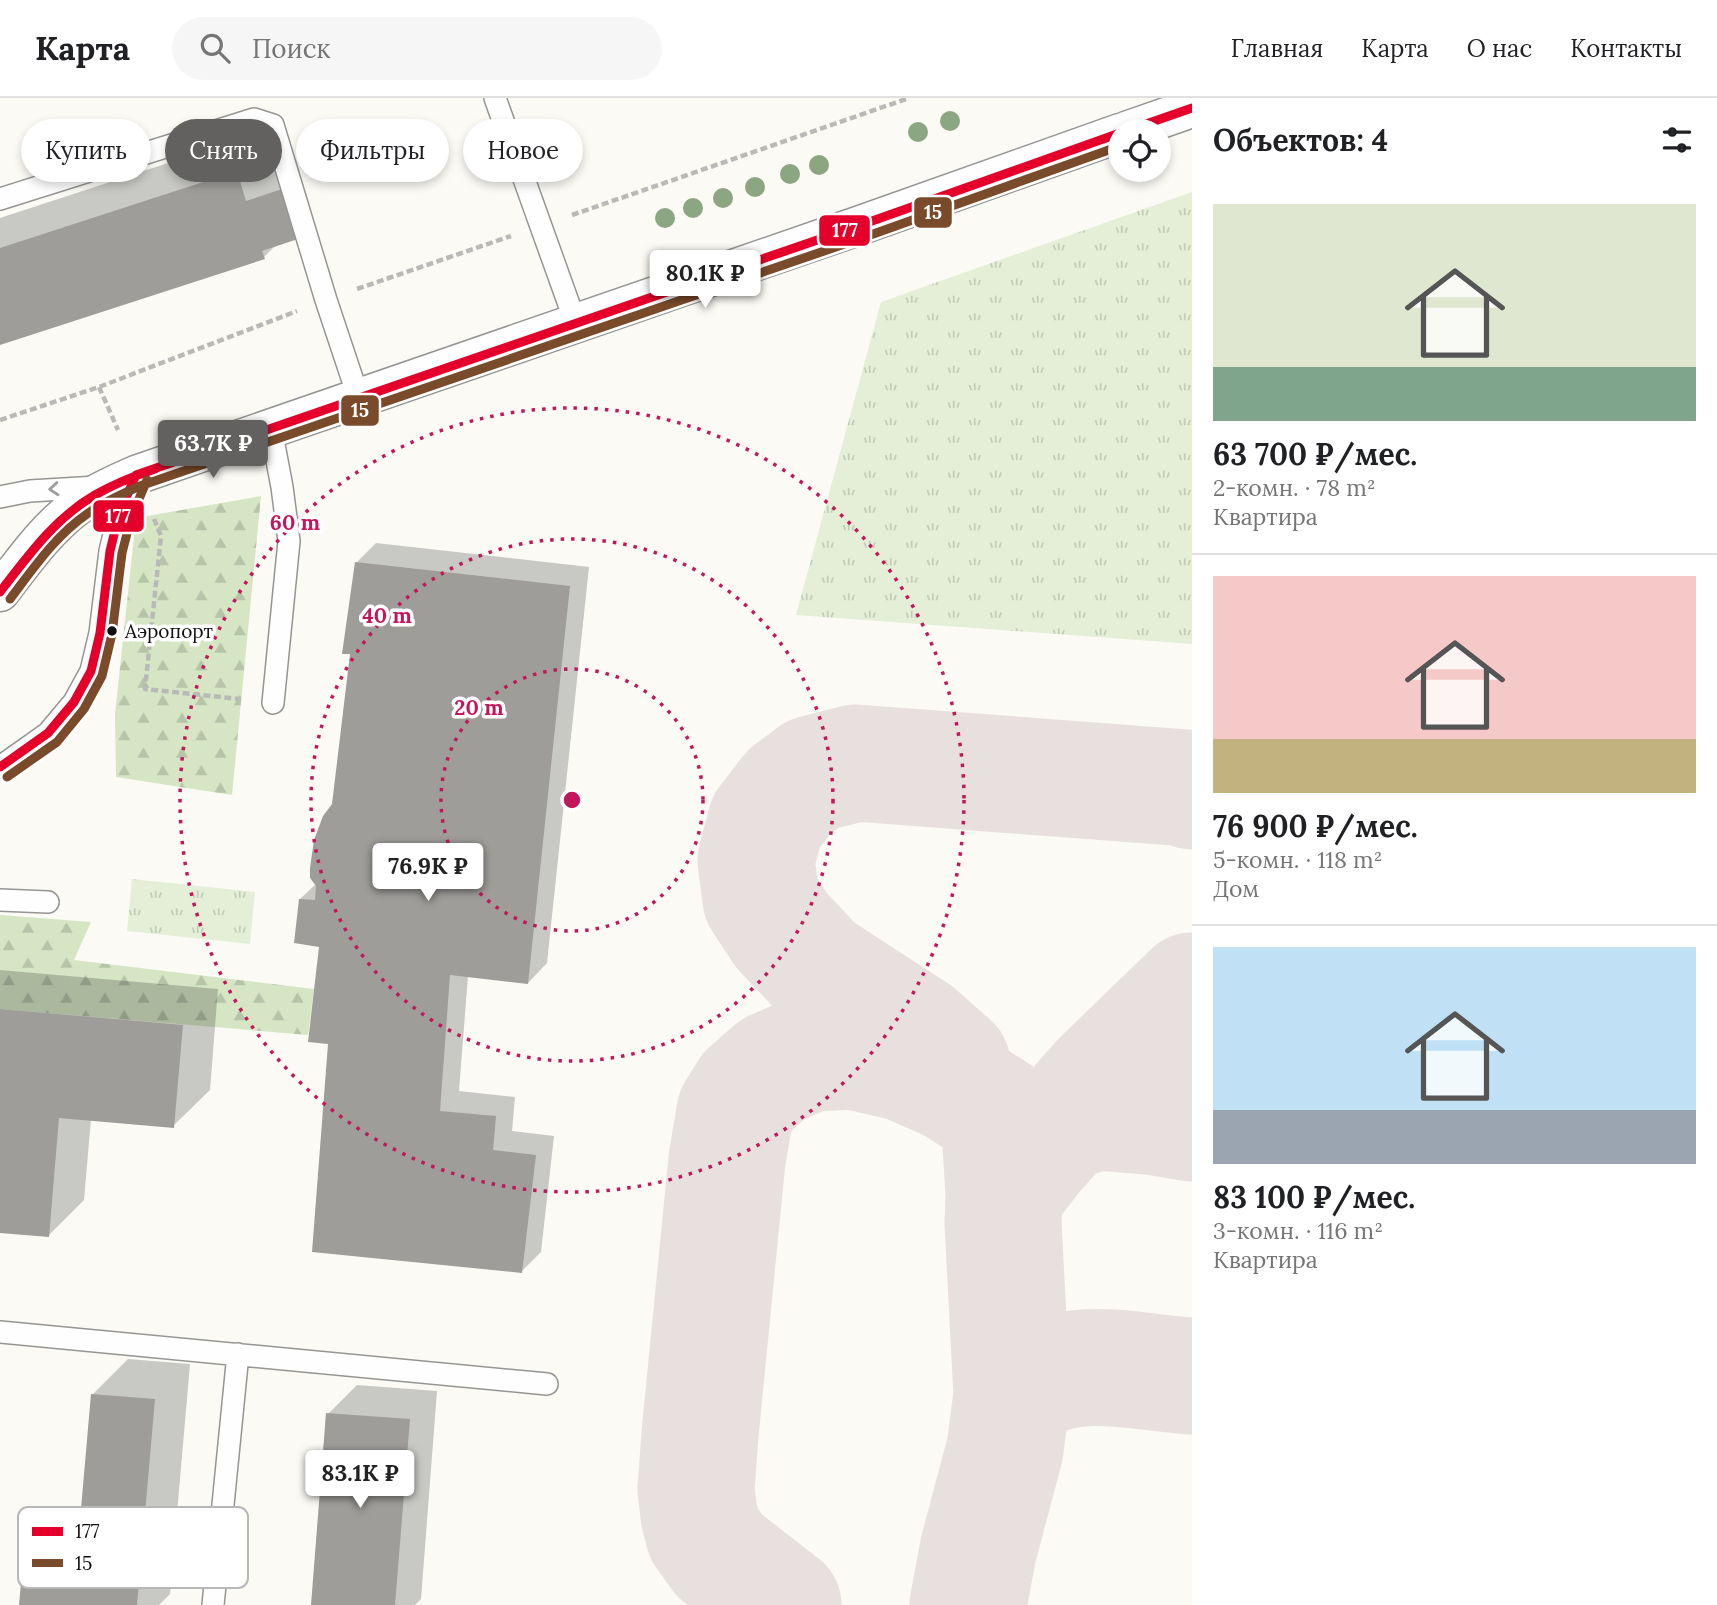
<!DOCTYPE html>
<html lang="ru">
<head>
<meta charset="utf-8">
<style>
  :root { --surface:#fff; --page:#f6f6f6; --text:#202124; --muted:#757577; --line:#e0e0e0; --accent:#626160 }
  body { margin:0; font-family:Lora,serif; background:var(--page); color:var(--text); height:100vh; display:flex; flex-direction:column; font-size:26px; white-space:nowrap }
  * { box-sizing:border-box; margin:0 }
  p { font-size:23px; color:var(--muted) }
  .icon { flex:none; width:38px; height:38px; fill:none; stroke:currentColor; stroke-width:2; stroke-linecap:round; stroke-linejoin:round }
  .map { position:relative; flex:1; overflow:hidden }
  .side { display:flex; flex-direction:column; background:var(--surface); width:525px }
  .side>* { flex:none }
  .guide { position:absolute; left:21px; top:21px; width:665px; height:63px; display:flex; gap:14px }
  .controls { position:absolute; left:1108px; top:21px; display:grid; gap:14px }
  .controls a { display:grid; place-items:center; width:63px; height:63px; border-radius:50%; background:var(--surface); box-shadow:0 4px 10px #0003; font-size:35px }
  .price { position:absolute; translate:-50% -60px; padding:0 16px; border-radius:7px; background:#fff; color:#222; font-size:23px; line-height:46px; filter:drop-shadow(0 2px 4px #0008) }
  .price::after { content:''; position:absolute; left:50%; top:42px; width:21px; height:16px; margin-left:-10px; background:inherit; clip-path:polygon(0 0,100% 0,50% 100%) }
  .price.active { background:var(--accent); color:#fff }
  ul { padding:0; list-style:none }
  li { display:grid; align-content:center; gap:14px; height:371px; padding:0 21px }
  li+li { border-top:2px solid var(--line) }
  li span { display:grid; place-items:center; height:217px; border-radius:0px; color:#555 }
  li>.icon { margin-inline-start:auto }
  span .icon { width:126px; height:126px; fill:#fffc; stroke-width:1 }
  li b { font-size:30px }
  h2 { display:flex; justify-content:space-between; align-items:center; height:84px; padding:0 21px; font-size:30px }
  .chip { padding:0 24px; border-radius:32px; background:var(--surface); box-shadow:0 4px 10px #0003; font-size:24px; line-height:63px }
  .chip.active { background:var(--accent); color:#fff }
  header { display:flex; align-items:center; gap:42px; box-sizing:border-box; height:98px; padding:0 35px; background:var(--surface); border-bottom:2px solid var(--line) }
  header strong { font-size:33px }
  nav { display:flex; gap:38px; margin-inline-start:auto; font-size:24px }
  .search { width:490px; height:63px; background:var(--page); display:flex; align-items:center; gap:18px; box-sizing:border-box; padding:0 24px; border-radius:38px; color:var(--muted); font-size:26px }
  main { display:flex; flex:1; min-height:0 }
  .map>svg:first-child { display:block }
  .grass { fill:url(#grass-tufts) }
  .forest { fill:url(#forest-firs) }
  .shadow { fill:#0003 }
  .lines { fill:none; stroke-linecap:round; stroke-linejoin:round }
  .taxiway { stroke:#e8e0de; stroke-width:117 }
  .building { fill:#9f9d9a }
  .service-casing { stroke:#959593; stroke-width:24 }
  .tertiary-casing { stroke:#959593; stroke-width:41 }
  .path { stroke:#b9b9b8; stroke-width:4.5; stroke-dasharray:7 3.5; stroke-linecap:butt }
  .service { stroke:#fefefe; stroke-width:21 }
  .tertiary { stroke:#fefefe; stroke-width:38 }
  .bus-1-casing { stroke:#fff; stroke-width:14 }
  .bus-2-casing { stroke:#fff; stroke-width:14 }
  .bus-1 { stroke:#e4002b; stroke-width:9 }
  .bus-2 { stroke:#7a4b2a; stroke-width:9 }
  .tree { fill:#8ca682 }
  .oneway { stroke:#9e9e9e }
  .ring { fill:none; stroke:#c2185b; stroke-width:3.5; stroke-dasharray:3.5 7 }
  .bus-dot { fill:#0f0f0f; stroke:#fff; stroke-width:2.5 }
  .labels { text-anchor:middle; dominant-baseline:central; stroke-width:7; stroke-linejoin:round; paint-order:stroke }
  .bus-label { font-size:19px; fill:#0f0f0f; stroke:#fff; text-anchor:start }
  .key { fill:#fff; stroke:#b7b7b7; stroke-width:2 }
  .key-label { font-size:19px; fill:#0f0f0f }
  .centre { fill:#c2185b; stroke:#fff; stroke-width:3.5 }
  .ring-label { font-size:21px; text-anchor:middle; font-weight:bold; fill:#c2185b; stroke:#fff; stroke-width:7; stroke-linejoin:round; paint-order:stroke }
  .line-badge { stroke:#fff; stroke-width:2.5 }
  .badge-label { font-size:19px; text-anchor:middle; font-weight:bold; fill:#fff }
</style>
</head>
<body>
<header>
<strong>Карта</strong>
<div class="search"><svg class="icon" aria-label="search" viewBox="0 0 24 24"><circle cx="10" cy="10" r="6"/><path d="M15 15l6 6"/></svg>Поиск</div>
<nav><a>Главная</a><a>Карта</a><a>О нас</a><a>Контакты</a></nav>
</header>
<main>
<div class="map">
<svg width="1192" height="1507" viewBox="0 0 1192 1507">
  <defs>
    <pattern id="grass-tufts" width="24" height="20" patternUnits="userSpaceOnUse" patternTransform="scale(1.75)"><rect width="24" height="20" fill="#e5efd7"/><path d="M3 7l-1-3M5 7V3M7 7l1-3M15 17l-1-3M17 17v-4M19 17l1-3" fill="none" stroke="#c3ccb7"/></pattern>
    <pattern id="forest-firs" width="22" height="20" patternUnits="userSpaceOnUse" patternTransform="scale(1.75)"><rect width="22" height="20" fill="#d6e6c5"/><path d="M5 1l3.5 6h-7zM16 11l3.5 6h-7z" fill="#b6c4a8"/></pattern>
  </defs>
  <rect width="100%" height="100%" fill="#fbfaf5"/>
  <path class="grass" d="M 1192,94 L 1192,546 L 796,517 L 881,204 Z
    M 132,781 L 255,794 L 250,846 L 127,833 Z"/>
  <path class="forest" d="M 261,398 L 232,697 L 116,679 L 115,616 L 136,420 Z
    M 0,817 L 91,824 L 74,862 L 314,891 L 308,937 L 0,911 Z"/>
  <path class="shadow" d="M 284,27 L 311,112 L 264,159 L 0,245 L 0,120 Z
    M 376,445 L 589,469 L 547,865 L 528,885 L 468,878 L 459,993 L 515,999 L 512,1033 L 554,1038 L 541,1154 L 521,1174 L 321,848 L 300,801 L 316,786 L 334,707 L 352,555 L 356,465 Z
    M 0,872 L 218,891 L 210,992 L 173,1028 L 91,1021 L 84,1102 L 48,1138 L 0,1133 Z
    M 128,1261 L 190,1266 L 170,1496 L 159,1507 L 21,1507 L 25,1464 L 61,1428 L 81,1430 L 92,1297 Z
    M 357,1287 L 437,1293 L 421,1501 L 415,1507 L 313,1507 L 328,1316 Z"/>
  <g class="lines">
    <path class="taxiway" d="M 952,966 L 917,935 L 817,870 L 782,833 L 761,801 L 756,762 L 766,724 L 789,694 L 813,676 L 856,665 L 1187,690 L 1192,693
      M 1064,1024 L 1098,1014 L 1157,1019 L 1192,1025
      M 1004,1096 L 1035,1056 L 1101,981 L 1192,893
      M 1012,1297 C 1066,1253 1129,1274 1192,1278
      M 783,1507 L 720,1458 L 704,1436 L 699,1417 L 696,1391 L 700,1336 L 727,1062 L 735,1014 L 748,993 L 773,971 L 810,955 L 853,953 L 905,965 L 951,985 L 999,1016 L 1004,1096 L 1003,1125 L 1012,1297 L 1005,1351 L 978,1453 L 968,1507"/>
  </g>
  <path class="building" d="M 237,73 L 246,103 L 282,91 L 298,141 L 262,153 L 265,161 L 0,247 L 0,150 Z
    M 355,464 L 570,488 L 528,886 L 450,877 L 440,1013 L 496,1018 L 493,1052 L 536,1057 L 522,1175 L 312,1154 L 328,946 L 308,944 L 319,849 L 294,845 L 299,801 L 315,802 L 316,788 L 310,780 L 310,770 L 314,742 L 323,718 L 332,706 L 350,556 L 342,556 Z
    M 0,911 L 183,927 L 174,1030 L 59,1020 L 49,1139 L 0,1135 Z
    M 91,1296 L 155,1301 L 137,1507 L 19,1507 L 23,1463 L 76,1468 Z
    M 326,1315 L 410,1321 L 395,1507 L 311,1507 Z"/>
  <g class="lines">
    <g class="service-casing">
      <path id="service" d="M 495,0 L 576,226
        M 0,101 L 254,21 L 273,27 L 326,202 L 359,301
        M 271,331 L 282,389 L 289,443 L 273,605
        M 0,399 L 30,393 L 97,389
        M 0,669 L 48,635 L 74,604 L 91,573 L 100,535 L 110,453 L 119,416 L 136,377
        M 0,802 L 48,804
        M 0,1234 L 547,1286
        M 213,1507 L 238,1256"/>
    </g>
    <g class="tertiary-casing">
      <path id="tertiary" d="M 1126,33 L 1192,10
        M 0,494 C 23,464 46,431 77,408 C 95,395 115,386 136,377 L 858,128 L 1120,35"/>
    </g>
    <path class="path" d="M 572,117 L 909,0
      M 357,191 L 511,138
      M 99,289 L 118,332
      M 0,322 L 99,289 L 297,213
      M 154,421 L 161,438 L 145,591 L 239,601"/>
    <use href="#service" class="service"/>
    <use href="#tertiary" class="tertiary"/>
    <g class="bus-1-casing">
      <path id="bus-1" d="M 1126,33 L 1192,10
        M 0,494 C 28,458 55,420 95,397 C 114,386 134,378 155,371
        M 0,669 L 48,635 L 74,604 L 91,573 L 100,535 L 110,453 L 119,416 L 136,377 L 858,128 L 1120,35"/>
    </g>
    <g class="bus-2-casing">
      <path id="bus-2" d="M 10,501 C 33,471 55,438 87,416 C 103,404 122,396 140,388 L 862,140 L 1120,48
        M 7,679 L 57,644 L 84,611 L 102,578 L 112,536 L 122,455 L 131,420 L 147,382"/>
    </g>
    <use href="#bus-1" class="bus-1"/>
    <use href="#bus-2" class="bus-2"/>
  </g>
  <g class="tree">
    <circle cx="950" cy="23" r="10"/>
    <circle cx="918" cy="34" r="10"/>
    <circle cx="819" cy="67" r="10"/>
    <circle cx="790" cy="76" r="10"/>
    <circle cx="755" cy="89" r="10"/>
    <circle cx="723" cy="100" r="10"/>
    <circle cx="693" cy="110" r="10"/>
    <circle cx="665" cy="120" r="10"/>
  </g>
  <defs><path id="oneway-chevron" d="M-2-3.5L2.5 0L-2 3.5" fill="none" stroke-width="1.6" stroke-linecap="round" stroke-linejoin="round" transform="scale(1.75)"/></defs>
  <use class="oneway" href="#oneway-chevron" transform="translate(54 391) rotate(175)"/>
  <g class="ring">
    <circle cx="572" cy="702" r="131"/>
    <circle cx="572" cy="702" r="261"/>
    <circle cx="572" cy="702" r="392"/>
  </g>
  <circle class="bus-dot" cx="112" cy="533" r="6"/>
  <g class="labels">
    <g class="bus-label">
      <text x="125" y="533">Аэропорт</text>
    </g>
  </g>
  <rect x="18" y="1409" width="230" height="81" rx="10" class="key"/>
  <rect x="32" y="1429" width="31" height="9" fill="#e4002b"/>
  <rect x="32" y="1461" width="31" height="8" fill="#7a4b2a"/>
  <g class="key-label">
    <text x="75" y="1440">177</text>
    <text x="75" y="1472">15</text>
  </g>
  <circle cx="572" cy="702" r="10" class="centre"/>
  <g class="ring-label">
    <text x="295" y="432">60 m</text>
    <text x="387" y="525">40 m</text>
    <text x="479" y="617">20 m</text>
  </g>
  <g class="line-badge">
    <rect x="913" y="98" width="40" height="33" rx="7" fill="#7a4b2a"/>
    <rect x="818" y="116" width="53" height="33" rx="7" fill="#e4002b"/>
    <rect x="340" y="296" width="40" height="33" rx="7" fill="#7a4b2a"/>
    <rect x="92" y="401" width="53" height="34" rx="7" fill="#e4002b"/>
  </g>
  <g class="badge-label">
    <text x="933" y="121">15</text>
    <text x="845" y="139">177</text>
    <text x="360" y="319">15</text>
    <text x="118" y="425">177</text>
  </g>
</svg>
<div class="controls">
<a><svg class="icon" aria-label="locate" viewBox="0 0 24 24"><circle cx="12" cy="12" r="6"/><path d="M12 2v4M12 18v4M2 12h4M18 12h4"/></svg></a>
</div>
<b class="price" style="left:705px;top:212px">80.1K ₽</b>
<b class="price active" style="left:213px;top:382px">63.7K ₽</b>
<b class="price" style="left:428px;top:805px">76.9K ₽</b>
<b class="price" style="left:360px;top:1412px">83.1K ₽</b>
<div class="guide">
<a class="chip">Купить</a>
<a class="chip active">Снять</a>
<a class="chip">Фильтры</a>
<a class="chip">Новое</a>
</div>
</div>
<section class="side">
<h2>Объектов: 4<svg class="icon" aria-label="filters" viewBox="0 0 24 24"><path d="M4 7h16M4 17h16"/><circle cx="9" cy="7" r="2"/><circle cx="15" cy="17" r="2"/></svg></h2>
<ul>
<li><span style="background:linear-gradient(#dfe7d0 75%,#7fa58c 0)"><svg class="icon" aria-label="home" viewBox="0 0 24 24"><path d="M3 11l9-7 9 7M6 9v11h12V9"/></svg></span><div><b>63 700 ₽/мес.</b><p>2-комн. · 78 m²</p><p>Квартира</p></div></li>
<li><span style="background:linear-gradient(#f6c9c9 75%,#c2b280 0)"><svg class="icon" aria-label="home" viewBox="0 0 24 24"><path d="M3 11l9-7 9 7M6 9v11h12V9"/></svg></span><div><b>76 900 ₽/мес.</b><p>5-комн. · 118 m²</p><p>Дом</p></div></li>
<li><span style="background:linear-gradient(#bfe0f5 75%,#9aa5b1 0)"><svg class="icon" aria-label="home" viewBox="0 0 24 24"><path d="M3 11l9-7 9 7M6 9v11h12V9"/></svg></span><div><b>83 100 ₽/мес.</b><p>3-комн. · 116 m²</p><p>Квартира</p></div></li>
</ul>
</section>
</main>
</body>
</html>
